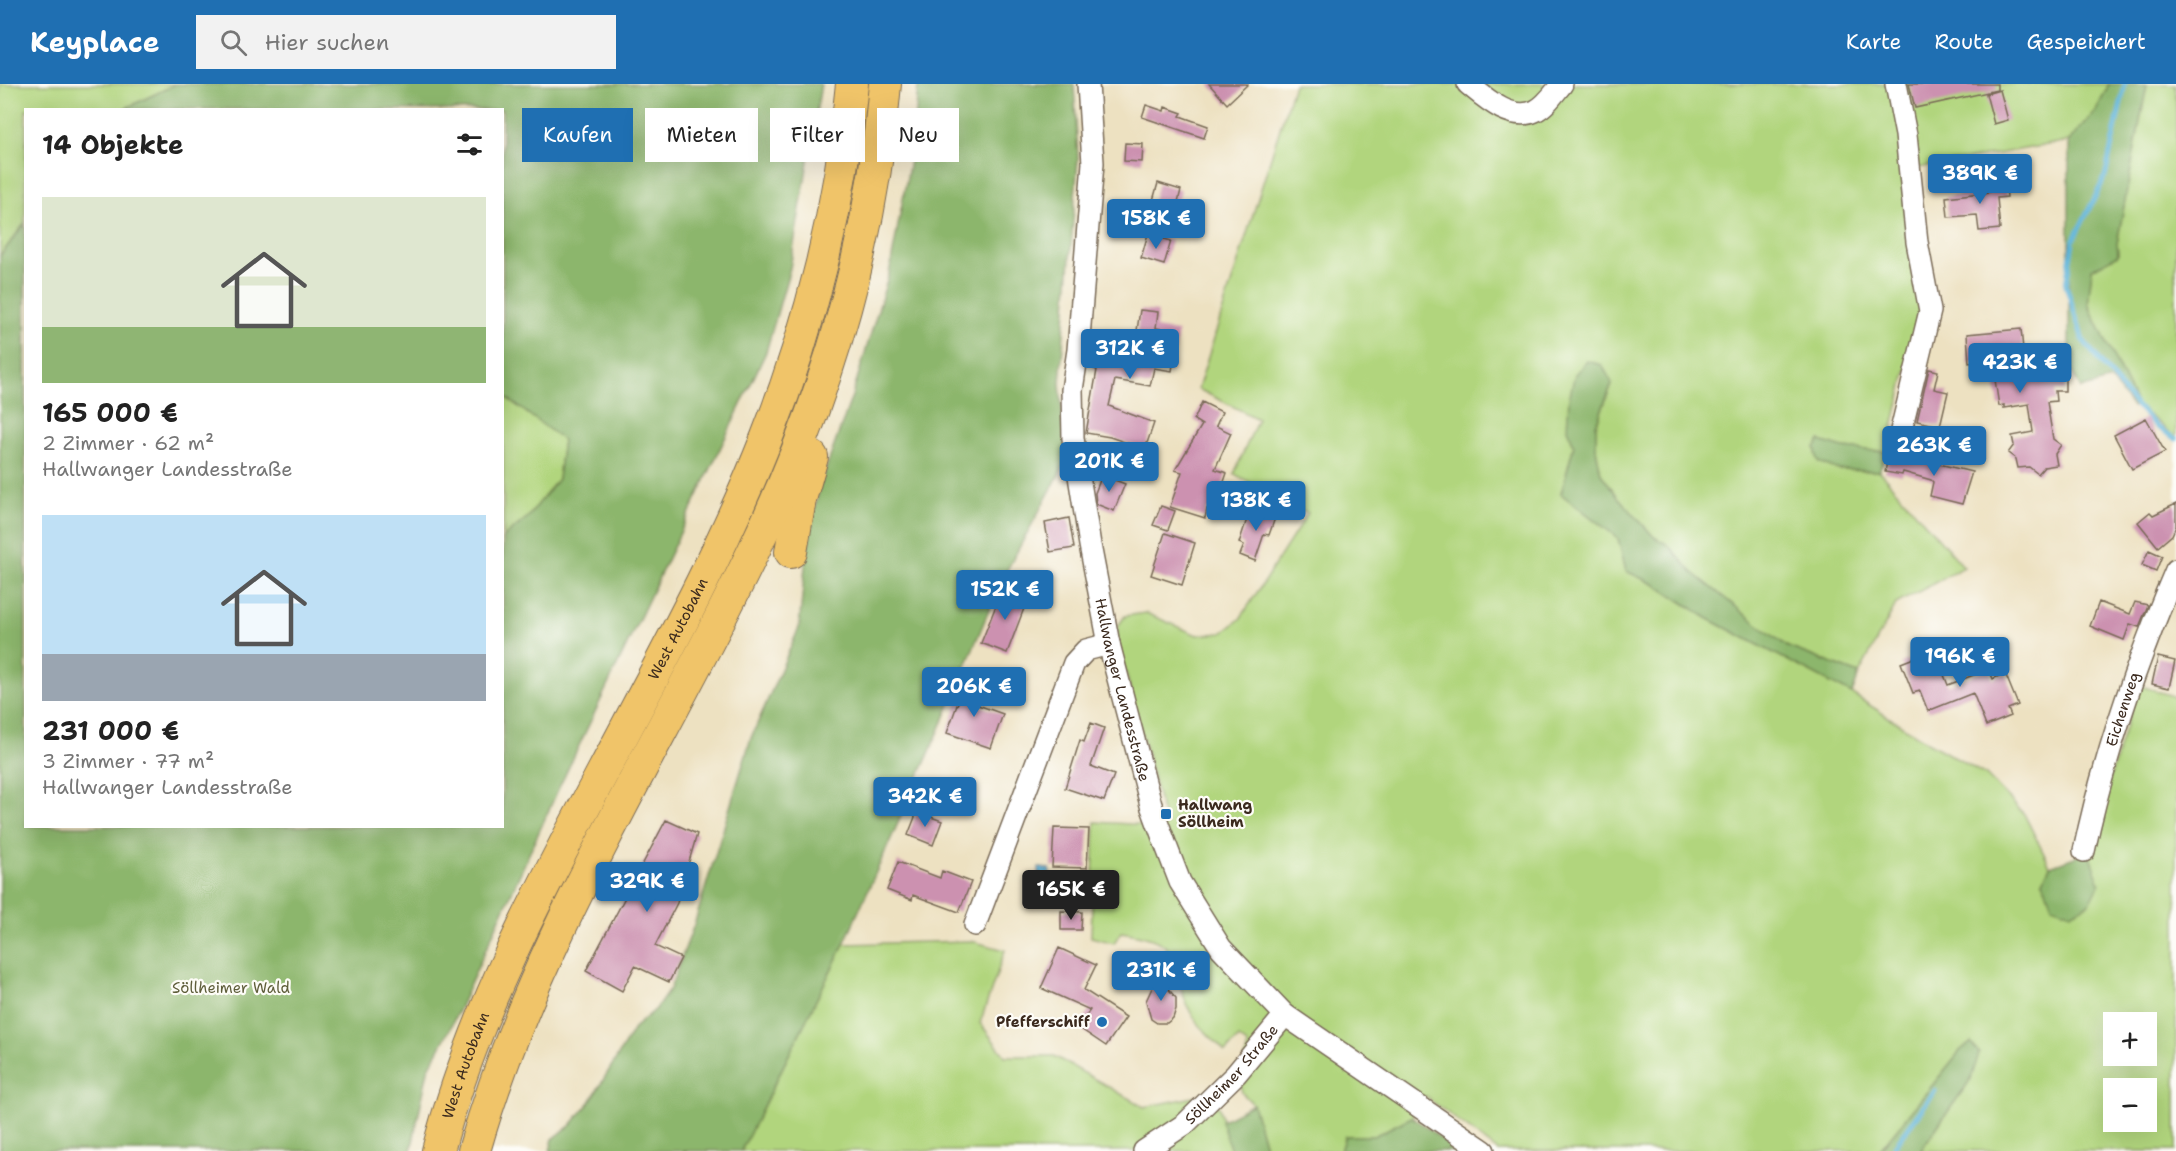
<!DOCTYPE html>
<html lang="de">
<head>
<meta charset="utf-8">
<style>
  :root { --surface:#fff; --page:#f2f2f2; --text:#222; --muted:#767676; --accent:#1f6fb2 }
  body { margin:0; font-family:"Shantell Sans",sans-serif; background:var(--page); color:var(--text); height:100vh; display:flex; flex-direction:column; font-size:22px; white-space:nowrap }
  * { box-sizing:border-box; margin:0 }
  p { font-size:20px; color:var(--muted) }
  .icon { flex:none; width:33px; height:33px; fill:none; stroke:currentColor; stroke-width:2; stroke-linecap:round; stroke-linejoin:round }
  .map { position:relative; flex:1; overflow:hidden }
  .drawer { position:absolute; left:24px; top:24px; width:480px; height:720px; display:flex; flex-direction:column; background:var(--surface); border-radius:0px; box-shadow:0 6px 24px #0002 }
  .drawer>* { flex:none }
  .hud { position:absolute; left:522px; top:24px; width:570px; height:54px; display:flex; gap:12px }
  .tools { position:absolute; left:2103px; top:928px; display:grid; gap:12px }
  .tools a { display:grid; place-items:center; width:54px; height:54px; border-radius:0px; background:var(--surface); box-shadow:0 6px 24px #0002; font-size:30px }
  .price { position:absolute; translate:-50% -51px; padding:0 14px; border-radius:6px; background:var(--accent); color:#fff; font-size:20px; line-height:39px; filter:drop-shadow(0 2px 3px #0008) }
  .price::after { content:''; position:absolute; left:50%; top:36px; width:18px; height:14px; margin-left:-9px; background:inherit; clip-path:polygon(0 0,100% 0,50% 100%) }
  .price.selected { background:#222; color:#fff }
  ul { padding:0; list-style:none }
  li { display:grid; align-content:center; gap:12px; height:318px; padding:0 18px }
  li span { display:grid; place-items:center; height:186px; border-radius:0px; color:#555 }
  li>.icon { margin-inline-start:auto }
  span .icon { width:108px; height:108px; fill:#fffc; stroke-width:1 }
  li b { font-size:26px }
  h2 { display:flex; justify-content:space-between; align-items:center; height:72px; padding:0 18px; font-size:26px }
  .tag { padding:0 21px; border-radius:0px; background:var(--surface); box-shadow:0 6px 24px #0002; font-size:21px; line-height:54px }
  .tag.selected { background:var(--accent); color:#fff }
  header { display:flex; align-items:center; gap:36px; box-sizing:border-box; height:84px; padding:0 30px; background:var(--accent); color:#fff }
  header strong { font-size:28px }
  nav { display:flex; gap:33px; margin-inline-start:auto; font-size:21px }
  .search { width:420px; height:54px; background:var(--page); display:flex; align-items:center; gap:15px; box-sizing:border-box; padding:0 21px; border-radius:0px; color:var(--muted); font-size:22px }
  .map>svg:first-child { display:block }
  .green { fill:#b1d57d; stroke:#76804e; stroke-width:1.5; fill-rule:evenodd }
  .forest { fill:#8cb66c; stroke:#647045; stroke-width:1.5 }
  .water { fill:#5cb3d9; stroke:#4c6e7c; stroke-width:1.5 }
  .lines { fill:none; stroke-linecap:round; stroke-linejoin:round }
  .stream { stroke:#5cb3d9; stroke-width:5 }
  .building { fill:#cc91b0 }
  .minor-casing { stroke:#796a57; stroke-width:24 }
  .highway-casing { stroke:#796a57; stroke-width:34 }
  .minor { stroke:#fff; stroke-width:21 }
  .highway { stroke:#f0c469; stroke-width:32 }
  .poi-dot { fill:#1f6fb2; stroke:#fdfcf7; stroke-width:2 }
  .labels { text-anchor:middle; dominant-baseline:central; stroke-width:4.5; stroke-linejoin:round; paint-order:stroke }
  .street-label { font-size:15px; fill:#3b2a1e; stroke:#fdfcf7 }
  .poi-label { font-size:15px; font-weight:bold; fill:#3b2a1e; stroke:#fdfcf7; text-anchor:start }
  .park-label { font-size:15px; fill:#5e5d3a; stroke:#fdfcf7 }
</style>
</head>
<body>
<header>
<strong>Keyplace</strong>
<div class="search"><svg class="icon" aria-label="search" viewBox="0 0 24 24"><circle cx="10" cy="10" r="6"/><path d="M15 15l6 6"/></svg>Hier suchen</div>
<nav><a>Karte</a><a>Route</a><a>Gespeichert</a></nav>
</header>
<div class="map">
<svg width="2176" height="1067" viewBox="0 0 2176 1067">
  <rect width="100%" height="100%" fill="#fdfcf7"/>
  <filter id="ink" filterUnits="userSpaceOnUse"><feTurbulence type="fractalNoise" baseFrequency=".0167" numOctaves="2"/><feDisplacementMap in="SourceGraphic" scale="12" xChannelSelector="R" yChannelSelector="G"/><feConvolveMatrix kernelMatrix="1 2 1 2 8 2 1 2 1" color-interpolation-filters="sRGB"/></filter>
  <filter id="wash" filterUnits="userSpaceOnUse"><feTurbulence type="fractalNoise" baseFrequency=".008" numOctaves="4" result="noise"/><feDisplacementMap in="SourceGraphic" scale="24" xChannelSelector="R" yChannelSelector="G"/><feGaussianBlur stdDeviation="1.35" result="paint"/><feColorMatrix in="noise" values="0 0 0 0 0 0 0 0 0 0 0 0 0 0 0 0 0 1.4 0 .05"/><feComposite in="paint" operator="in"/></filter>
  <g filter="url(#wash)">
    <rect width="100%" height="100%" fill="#ede1c1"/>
    <path class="green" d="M 0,0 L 176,0 L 124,25 L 26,26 L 25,139 L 0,172 Z
      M 1294,0 L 2109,0 L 2096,27 L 2069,57 L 1901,87 L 1923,217 L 1887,368 L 1843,364 L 1820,357 L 1815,364 L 1818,378 L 1839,386 L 1879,387 L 1964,483 L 1896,520 L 1859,590 L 1788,563 L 1756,539 L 1692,488 L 1667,460 L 1654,453 L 1618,413 L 1601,390 L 1596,365 L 1596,341 L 1612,300 L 1567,345 L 1574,361 L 1561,410 L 1618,454 L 1626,487 L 1656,501 L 1707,534 L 1852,610 L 1929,659 L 1986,691 L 2024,730 L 2050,782 L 2043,797 L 2088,768 L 2138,601 L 2176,613 L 2176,1067 L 1920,1067 L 1971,995 L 1971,959 L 1961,966 L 1879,1067 L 1498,1067 L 1425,1012 L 1412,1033 L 1374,1052 L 1345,1052 L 1340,1067 L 1266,1067 L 1253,1020 L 1242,1009 L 1240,997 L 1248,961 L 1239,954 L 1225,968 C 1214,955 1196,941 1189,925 C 1166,876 1190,858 1121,848 L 1114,859 L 1091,853 L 1095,738 L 1166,742 L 1117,555 L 1118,542 L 1125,532 L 1146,529 L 1197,551 L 1222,549 L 1240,535 L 1308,429 L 1234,390 L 1258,335 L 1198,305 ZM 2114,939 L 2146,939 L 2146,972 L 2114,972 ZM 2114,1005 L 2146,1005 L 2146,1038 L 2114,1038 Z
      M 2147,0 L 2176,0 L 2176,354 L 2136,320 L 2088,220 L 2092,185 L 2118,171 L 2117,159 Z
      M 503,311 L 563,355 L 558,395 L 529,432 L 503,454 Z
      M 971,857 L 1005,866 L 980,939 L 1005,972 L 1054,972 L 1144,1023 L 1199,1012 L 1219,1023 L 1231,1067 L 741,1067 L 844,860 Z"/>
    <path class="forest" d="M 176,0 L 821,0 L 790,184 L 766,268 L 557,708 L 449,947 L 428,986 L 411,1067 L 0,1067 L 0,172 L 25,139 L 26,742 L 502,742 L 503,454 L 529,432 L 558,395 L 563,356 L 503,311 L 502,26 L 124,25 Z
      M 918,0 L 1074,0 L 1078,75 L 1060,299 L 1066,378 L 1001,497 L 939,647 L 844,860 L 741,1067 L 550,1067 L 553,1055 L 571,1041 L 590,1018 L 635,943 L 656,925 L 670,905 L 695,838 L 751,654 L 799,544 L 806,472 L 819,404 L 852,312 L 889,190 L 914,55 Z
      M 2109,0 L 2147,0 L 2117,159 L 2118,171 L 2092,185 L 2088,220 L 2136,320 L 2132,323 L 2111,296 L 2081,305 L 2069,281 L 2069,57 L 2096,27 Z
      M 1587,277 L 1602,281 L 1612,299 L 1596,341 L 1596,365 L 1601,390 L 1618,413 L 1654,453 L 1667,460 L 1692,488 L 1756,539 L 1788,563 L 1859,590 L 1852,610 L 1707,534 L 1656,501 L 1626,487 L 1618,454 L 1561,410 L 1574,361 L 1567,345 L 1569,315 L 1575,290 Z
      M 1820,357 L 1843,364 L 1887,368 L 1879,387 L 1839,386 L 1818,378 L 1815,364 Z
      M 2088,768 L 2100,799 L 2090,819 L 2071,829 L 2052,822 L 2043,797 L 2050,782 Z
      M 1971,959 L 1979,969 L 1971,995 L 1920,1067 L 1879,1067 L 1961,966 Z
      M 1253,1020 L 1266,1067 L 1231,1067 L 1221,1037 Z
      M 1412,1033 L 1458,1067 L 1340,1067 L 1345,1052 L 1374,1052 Z"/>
    <path class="water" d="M 1039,784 L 1050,785 L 1048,806 L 1037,805 Z"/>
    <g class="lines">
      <path class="stream" d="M 2125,0 L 2105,93 L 2073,157 L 2066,201 L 2083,256 L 2128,313 L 2157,343 L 2176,355
        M 1891,1067 L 1935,1007"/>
    </g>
    <g id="blocks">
      <path class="building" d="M 1209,0 L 1248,0 L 1227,20 Z
        M 1909,0 L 1997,0 L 1997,6 L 1915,24 Z
        M 2000,6 L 2008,36 L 1994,40 L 1986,10 Z
        M 1146,21 L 1164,27 L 1165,23 L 1182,29 L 1180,32 L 1208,42 L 1204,54 L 1142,33 Z
        M 1125,59 L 1143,60 L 1142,78 L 1124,77 Z
        M 2005,92 L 2007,113 L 1997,114 L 2000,145 L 1979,147 L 1977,131 L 1948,133 L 1946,113 L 1990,108 L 1989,93 Z
        M 1158,99 L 1181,106 L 1176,126 L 1152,120 Z
        M 1148,150 L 1171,157 L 1164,181 L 1141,174 Z
        M 1140,226 L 1158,228 L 1156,244 L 1178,248 L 1172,287 L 1154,284 L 1150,302 L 1115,296 L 1109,322 L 1154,339 L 1145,365 L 1110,353 L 1086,349 L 1097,286 L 1094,285 L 1101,259 L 1134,267 Z
        M 2021,245 L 2026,295 L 2044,292 L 2045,295 L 2065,294 L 2065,307 L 2055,307 L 2056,317 L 2047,318 L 2053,355 L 2061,361 L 2055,370 L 2057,381 L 2044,383 L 2038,390 L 2029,383 L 2018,384 L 2016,375 L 2008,369 L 2014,361 L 2012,352 L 2033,348 L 2029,320 L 2004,324 L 2004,321 L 1999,322 L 1992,276 L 1969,279 L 1967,250 Z
        M 1929,285 L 1938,287 L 1934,305 L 1948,308 L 1940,342 L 1917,337 Z
        M 1202,318 L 1222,328 L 1216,342 L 1231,349 L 1215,385 L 1227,389 L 1214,427 L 1207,425 L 1205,434 L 1170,423 L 1182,388 L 1175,386 L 1202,341 L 1194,336 Z
        M 2146,334 L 2165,368 L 2132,385 L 2114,351 Z
        M 1888,372 L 1895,375 L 1906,372 L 1972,388 L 1962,420 L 1930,412 L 1933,398 L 1931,396 L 1903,388 L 1902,391 L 1885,388 Z
        M 1102,391 L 1125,400 L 1114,427 L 1096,420 L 1095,409 Z
        M 2176,420 L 2176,442 L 2172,451 L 2158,463 L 2138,438 L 2150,428 L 2153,431 Z
        M 1161,422 L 1175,427 L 1168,446 L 1153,441 Z
        M 1251,423 L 1276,431 L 1269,451 L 1264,450 L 1255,477 L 1240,471 L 1244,461 L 1239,459 Z
        M 1069,434 L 1074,464 L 1050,468 L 1045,439 Z
        M 1165,449 L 1195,459 L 1182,501 L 1151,491 Z
        M 2149,466 L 2162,472 L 2156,487 L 2142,481 Z
        M 1003,504 L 1028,514 L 1007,569 L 981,559 Z
        M 2099,518 L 2130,530 L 2135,518 L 2148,521 L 2139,543 L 2130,540 L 2124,556 L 2090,542 Z
        M 1934,566 L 1948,601 L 1989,585 L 1993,595 L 2005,589 L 2018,621 L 2008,625 L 2011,632 L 1986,642 L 1973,609 L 1928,627 L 1920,607 L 1913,609 L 1901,579 Z
        M 2158,573 L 2175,577 L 2169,604 L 2152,600 Z
        M 966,596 L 982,601 L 975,620 L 1003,630 L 991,664 L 947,649 Z
        M 1091,639 L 1104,644 L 1091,682 L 1114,691 L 1104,717 L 1065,704 L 1080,656 L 1084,658 Z
        M 917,728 L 942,737 L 933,761 L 908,751 Z
        M 666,736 L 697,750 L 677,819 L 655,862 L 681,874 L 669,898 L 635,882 L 622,907 L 586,887 Z
        M 1054,744 L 1089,745 L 1087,784 L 1052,783 Z
        M 898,778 L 940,794 L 942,787 L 971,798 L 959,828 L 913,811 L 912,816 L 887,806 Z
        M 1061,827 L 1082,828 L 1081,846 L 1061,846 Z
        M 1059,864 L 1096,881 L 1084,906 L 1126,933 L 1106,962 L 1078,943 L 1090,926 L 1041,904 Z
        M 1164,893 L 1165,901 L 1176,914 L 1176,925 L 1173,934 L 1167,939 L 1157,939 L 1151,935 L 1146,917 L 1152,904 L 1151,895 Z"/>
    </g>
  </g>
  <g filter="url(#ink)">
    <use href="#blocks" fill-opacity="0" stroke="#796a57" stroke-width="1.5"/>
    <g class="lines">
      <g class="minor-casing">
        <g id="minor">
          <path id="s1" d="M 1088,0 L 1093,79 L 1078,266 L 1072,306 L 1073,354 L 1090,461 L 1109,560 L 1151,721 L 1165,759 L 1180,798 L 1221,864 L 1285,931 L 1484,1067"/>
          <path d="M 1468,0 C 1485,14 1511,38 1535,27 C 1546,22 1555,8 1562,0"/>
          <path d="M 1896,0 L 1906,51 L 1917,158 L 1930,227 L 1897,363"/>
          <path id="s2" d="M 2084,767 C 2105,668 2136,579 2176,486"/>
          <path d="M 975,841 L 1074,579 L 1086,566 L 1109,560"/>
          <path id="s3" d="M 1144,1067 L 1185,1040 L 1236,990 L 1285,931"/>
        </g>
      </g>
      <g class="highway-casing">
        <g id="highway">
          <path d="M 791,468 L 800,415 L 812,373"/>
          <path id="s4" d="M 438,1067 C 478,913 558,774 631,635 C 680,543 729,450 767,353 C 811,242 841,119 852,0"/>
          <path d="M 474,1067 C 534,855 657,668 752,470 C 823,323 872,163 885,0"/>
        </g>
      </g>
      <use href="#minor" class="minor"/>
      <use href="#highway" class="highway"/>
    </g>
  </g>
  <g class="poi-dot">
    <rect x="1160" y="724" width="12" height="12" rx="3"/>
    <circle cx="1102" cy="938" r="6"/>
  </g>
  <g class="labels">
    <g class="street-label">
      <text stroke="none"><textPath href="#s4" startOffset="576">West Autobahn</textPath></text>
      <text stroke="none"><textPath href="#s1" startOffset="612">Hallwanger Landesstraße</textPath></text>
      <text stroke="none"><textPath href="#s2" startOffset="147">Eichenweg</textPath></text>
      <text stroke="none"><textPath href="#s4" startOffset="90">West Autobahn</textPath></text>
      <text stroke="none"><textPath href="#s3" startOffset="117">Söllheimer Straße</textPath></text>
    </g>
    <g class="poi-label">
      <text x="1178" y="721">Hallwang<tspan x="1178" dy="17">Söllheim</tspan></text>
      <text x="1090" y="938" text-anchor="end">Pfefferschiff</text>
    </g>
    <g class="park-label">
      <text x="231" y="904">Söllheimer Wald</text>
    </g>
  </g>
</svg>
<div class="tools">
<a>+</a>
<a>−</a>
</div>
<b class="price" style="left:1980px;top:121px">389K €</b>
<b class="price" style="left:1156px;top:166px">158K €</b>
<b class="price" style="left:1130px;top:296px">312K €</b>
<b class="price" style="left:2020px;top:310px">423K €</b>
<b class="price" style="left:1934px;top:393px">263K €</b>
<b class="price" style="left:1109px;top:409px">201K €</b>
<b class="price" style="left:1256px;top:448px">138K €</b>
<b class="price" style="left:1005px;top:537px">152K €</b>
<b class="price" style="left:1960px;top:604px">196K €</b>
<b class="price" style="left:974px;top:634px">206K €</b>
<b class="price" style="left:925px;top:744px">342K €</b>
<b class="price" style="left:647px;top:829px">329K €</b>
<b class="price selected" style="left:1071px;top:837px">165K €</b>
<b class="price" style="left:1161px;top:918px">231K €</b>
<div class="hud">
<a class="tag selected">Kaufen</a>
<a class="tag">Mieten</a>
<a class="tag">Filter</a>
<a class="tag">Neu</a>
</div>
<section class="drawer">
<h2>14 Objekte<svg class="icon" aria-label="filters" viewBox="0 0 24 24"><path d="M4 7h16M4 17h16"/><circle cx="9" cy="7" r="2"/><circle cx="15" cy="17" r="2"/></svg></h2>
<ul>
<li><span style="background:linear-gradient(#dfe7d0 70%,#8fb573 0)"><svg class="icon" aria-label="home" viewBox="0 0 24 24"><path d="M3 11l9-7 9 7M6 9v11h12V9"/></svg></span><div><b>165 000 €</b><p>2 Zimmer · 62 m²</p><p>Hallwanger Landesstraße</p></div></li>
<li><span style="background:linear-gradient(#bfe0f5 75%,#9aa5b1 0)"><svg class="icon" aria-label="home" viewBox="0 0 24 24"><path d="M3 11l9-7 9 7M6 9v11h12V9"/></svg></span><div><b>231 000 €</b><p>3 Zimmer · 77 m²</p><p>Hallwanger Landesstraße</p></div></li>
</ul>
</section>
</div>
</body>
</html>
